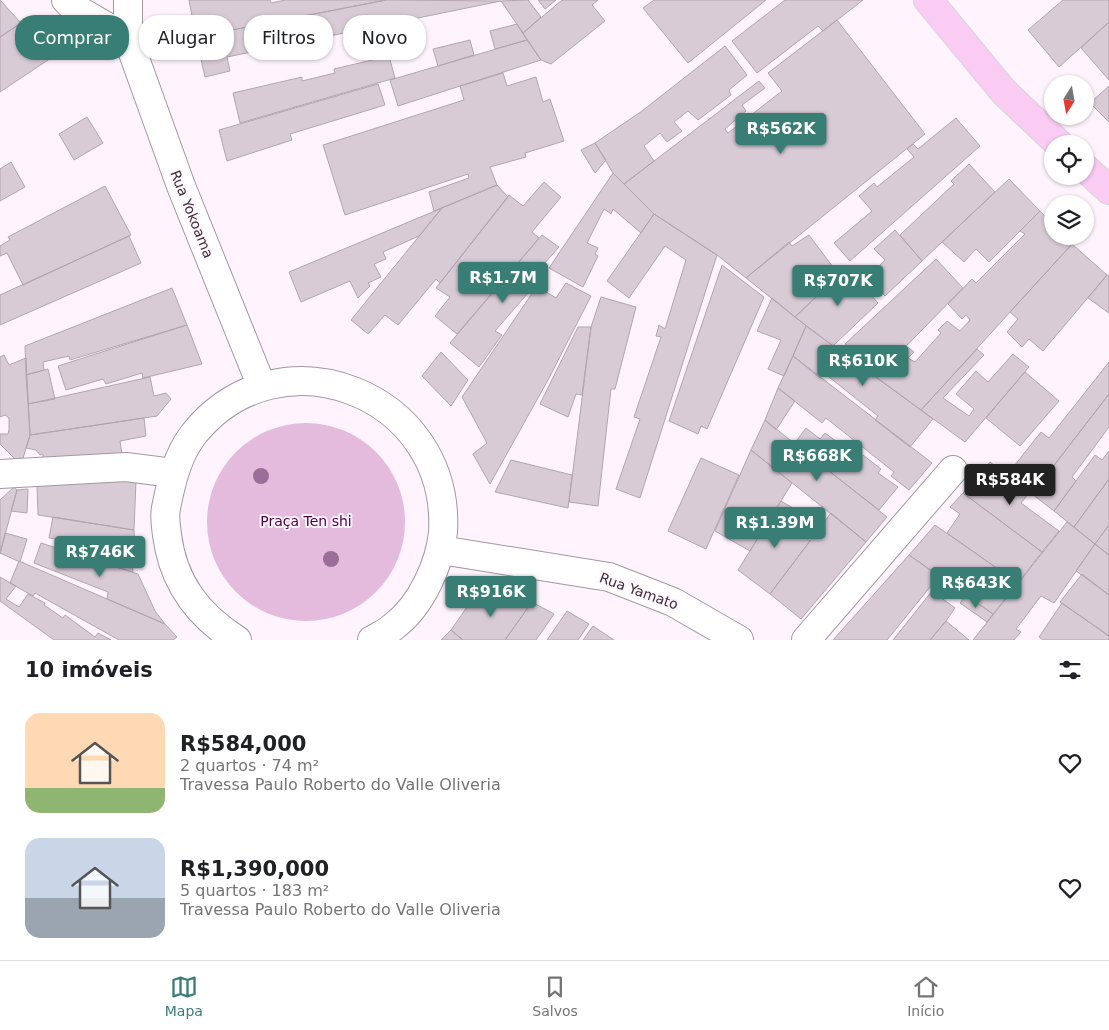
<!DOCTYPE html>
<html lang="pt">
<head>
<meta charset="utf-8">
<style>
  :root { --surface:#fff; --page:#f6f6f6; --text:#202124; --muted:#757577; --line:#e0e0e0; --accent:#397e74 }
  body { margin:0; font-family:"DejaVu Sans",sans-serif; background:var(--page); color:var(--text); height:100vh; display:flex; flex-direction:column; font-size:19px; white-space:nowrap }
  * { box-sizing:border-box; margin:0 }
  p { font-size:16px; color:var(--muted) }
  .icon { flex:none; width:28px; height:28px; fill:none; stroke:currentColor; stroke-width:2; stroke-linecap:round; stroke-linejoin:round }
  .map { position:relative; height:640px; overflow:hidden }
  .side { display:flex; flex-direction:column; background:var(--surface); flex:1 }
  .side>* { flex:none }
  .hud { position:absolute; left:15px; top:15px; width:500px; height:45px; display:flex; gap:10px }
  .needle { width:32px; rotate:191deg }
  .tools { position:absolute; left:1044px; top:75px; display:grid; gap:10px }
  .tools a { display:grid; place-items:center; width:50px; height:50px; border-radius:50%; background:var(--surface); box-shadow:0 1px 4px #0004; font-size:25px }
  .price { position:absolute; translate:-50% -42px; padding:0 11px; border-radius:5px; background:var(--accent); color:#fff; font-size:16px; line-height:32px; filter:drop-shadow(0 1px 2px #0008) }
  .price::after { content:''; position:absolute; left:50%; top:30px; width:15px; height:11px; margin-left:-8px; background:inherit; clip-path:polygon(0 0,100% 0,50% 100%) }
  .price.current { background:#222; color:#fff }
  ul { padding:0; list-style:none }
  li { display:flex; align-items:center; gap:15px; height:125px; padding:0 25px }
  li span { display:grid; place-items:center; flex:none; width:140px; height:100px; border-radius:15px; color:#555 }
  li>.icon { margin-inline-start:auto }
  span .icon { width:60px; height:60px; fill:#fffc; stroke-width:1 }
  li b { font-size:21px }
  h2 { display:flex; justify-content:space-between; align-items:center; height:60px; padding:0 25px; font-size:21px }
  .tag { padding:0 18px; border-radius:20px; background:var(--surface); box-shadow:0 1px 4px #0004; font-size:18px; line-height:45px }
  .tag.current { background:var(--accent); color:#fff }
  .dock { display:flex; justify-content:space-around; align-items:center; height:70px; border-top:1px solid var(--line); background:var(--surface); font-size:14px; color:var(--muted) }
  .dock a { display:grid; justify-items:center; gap:2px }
  .dock .current { color:var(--accent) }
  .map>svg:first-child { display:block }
  .green { fill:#e4badd }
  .building { fill:#d8cbd6; stroke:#b2a5af }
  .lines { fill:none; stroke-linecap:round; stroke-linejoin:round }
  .minor-casing { stroke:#a397a1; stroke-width:30 }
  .major-casing { stroke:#d7d6d7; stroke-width:30 }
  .minor { stroke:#fff; stroke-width:28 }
  .major { stroke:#facbf3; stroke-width:28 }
  .tree { fill:#9b6e97 }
  .labels { text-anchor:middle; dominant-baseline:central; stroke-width:4; stroke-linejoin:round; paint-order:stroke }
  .street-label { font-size:14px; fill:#383337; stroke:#fff4fd }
  .park-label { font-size:14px; fill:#4a0044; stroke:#fff4fd }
</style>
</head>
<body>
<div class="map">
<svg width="1109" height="640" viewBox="0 0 1109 640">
  <rect width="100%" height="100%" fill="#fff4fd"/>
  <path class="green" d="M207 522a99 99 0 1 1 198 0a99 99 0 1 1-198 0Z"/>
  <path class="building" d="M 0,0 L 21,23 L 0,37 Z
    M 189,0 L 270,0 L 271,3 L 285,0 L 386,0 L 196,37 Z
    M 386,0 L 501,1 L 227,57 L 230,71 L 205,77 L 196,37 Z
    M 528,0 L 541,17 L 523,33 L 501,1 Z
    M 538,0 L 556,0 L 545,9 Z
    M 562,0 L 598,0 L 592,5 L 605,21 L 551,64 L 541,60 L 523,33 Z
    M 654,0 L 766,0 L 688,63 L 643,8 Z
    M 785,0 L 863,0 L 823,31 L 818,26 L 757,73 L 732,41 Z
    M 1063,0 L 1109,0 L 1109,22 L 1059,67 L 1028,30 Z
    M 837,20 L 925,134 L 746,278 L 717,255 L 654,214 L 624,184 L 759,81 L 765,88 L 742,105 L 746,111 L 725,129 L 728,133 L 782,91 L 768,73 Z
    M 1109,22 L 1109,80 L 1081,48 Z
    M 21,23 L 51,58 L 0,92 L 0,37 Z
    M 517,24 L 527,40 L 495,49 L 490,31 Z
    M 470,40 L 474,55 L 438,66 L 433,49 Z
    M 527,40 L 541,60 L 398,106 L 390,80 Z
    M 725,46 L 747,75 L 729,90 L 731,95 L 698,120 L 688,111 L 674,122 L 682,131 L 667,142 L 660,133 L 644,146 L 654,161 L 624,184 L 613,173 L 595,143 L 642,111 Z
    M 389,56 L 395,78 L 240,123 L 233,93 L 302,77 L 302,81 L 335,73 L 334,69 Z
    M 503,73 L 507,86 L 536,77 L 543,102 L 550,99 L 564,141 L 525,153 L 526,157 L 490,167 L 497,185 L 434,211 L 429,192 L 469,178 L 468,174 L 345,215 L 323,145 L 464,100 L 460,86 Z
    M 378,84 L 385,105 L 290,134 L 292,140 L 227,161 L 219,130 Z
    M 1109,86 L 1109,122 L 1090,103 Z
    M 87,117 L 103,143 L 74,160 L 59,134 Z
    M 956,118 L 980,146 L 850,261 L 834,243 L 872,211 L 859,196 L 874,183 L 877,187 L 914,157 L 907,149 L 913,144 L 918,149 Z
    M 595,143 L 606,160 L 595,173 L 581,150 Z
    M 11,162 L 25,187 L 0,201 L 0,169 Z
    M 969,164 L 995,192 L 922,261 L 900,235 L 954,184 L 951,181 Z
    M 613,173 L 654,214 L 641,233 L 613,209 L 611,214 L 604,209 L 587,243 L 598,248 L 595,254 L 598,256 L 583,287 L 549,268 Z
    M 1009,179 L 1040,211 L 989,262 L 976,249 L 964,262 L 942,242 Z
    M 544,182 L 561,197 L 532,232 L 539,238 L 457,334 L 435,316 L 450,297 L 436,288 L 509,195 L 523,206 Z
    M 497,185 L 508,197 L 440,283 L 436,279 L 398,325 L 385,315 L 368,334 L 351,320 L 442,208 Z
    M 105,186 L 131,235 L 23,285 L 7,253 L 0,256 L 0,246 L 10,240 L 8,237 Z
    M 442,208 L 419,236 L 383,252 L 386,259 L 374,264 L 381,277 L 368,283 L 370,286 L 358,298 L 350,281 L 301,302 L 289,272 Z
    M 1040,211 L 1052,224 L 1052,236 L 1064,236 L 1072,244 L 921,410 L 876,377 L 906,346 L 914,352 L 908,358 L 915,362 L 941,333 L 938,330 L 947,321 L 960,331 L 970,320 L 966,315 L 962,319 L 948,304 L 972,279 L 976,283 L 1025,234 L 1020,231 Z
    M 654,214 L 717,255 L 640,498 L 616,489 L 640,419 L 634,417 L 661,337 L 656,336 L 659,325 L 665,329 L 686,260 L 665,246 L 629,298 L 607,281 Z
    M 895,230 L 922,261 L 885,296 L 868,277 L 885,260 L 874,249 Z
    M 542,235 L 559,247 L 537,272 L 542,277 L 495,331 L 502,335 L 479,367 L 450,343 Z
    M 809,235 L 833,267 L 823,276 L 827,282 L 816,293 L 818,295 L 795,317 L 746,278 L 789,242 L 792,246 Z
    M 129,236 L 141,263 L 0,325 L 0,295 Z
    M 1072,244 L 1107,275 L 1043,351 L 1029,339 L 1022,347 L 1007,332 L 1018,319 L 1010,312 Z
    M 936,259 L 963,288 L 876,377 L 867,370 L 872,364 L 845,344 Z
    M 722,265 L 764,297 L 707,429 L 701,426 L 698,434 L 669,421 Z
    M 845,266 L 878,303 L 833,346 L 795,317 L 818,295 L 816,293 Z
    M 1107,275 L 1109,276 L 1109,313 L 1088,298 Z
    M 566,283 L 591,296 L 548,380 L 490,484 L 473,454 L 487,443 L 462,397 L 537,286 L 556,298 Z
    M 172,288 L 187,325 L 70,360 L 69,356 L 43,362 L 44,370 L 26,375 L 25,346 Z
    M 601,297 L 636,307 L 615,389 L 611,389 L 598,506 L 569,502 L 591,327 Z
    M 772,298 L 806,326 L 784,376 L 768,369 L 781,340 L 757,331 Z
    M 187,325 L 202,364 L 143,378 L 142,373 L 106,384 L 103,379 L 66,390 L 58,366 Z
    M 806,326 L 933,419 L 910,447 L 875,420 L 878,416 L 824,373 L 820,378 L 793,356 Z
    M 578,327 L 591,327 L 582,395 L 576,394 L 568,417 L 540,404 Z
    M 977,349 L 984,355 L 943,398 L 969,416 L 974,409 L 956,394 L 976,371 L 988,382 L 1013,354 L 1029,367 L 965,442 L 921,410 Z
    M 441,352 L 468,380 L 451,406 L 422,376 Z
    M 4,355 L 9,365 L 26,358 L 30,435 L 21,465 L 0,444 L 0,434 L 8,434 L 9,430 L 9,418 L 5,415 L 0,417 L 0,357 Z
    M 793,356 L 932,463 L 909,490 L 891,476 L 894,472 L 826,418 L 822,423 L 778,388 Z
    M 1109,362 L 1109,394 L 1032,494 L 1007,475 L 1041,432 L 1049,438 Z
    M 48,369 L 55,399 L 28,404 L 26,375 Z
    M 1025,372 L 1059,401 L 1020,446 L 986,418 Z
    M 150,377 L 154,396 L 166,393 L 171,399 L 157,416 L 30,435 L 28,404 Z
    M 778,388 L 795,401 L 776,430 L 765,420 Z
    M 1109,394 L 1109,427 L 1072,477 L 1076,481 L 1054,511 L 1032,494 Z
    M 144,418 L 146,436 L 120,441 L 123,461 L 43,465 L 43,454 L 40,455 L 36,450 L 26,448 L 30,435 Z
    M 765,420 L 887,517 L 866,542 L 751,450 Z
    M 806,428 L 820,439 L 825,433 L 860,459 L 863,455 L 881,469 L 878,473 L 898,487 L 879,510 L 794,444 Z
    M 751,450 L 792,483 L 750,551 L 715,531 Z
    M 1109,451 L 1109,479 L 1074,527 L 1054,511 L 1095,455 L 1102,460 Z
    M 701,458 L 739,475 L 706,549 L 668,531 Z
    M 511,460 L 572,475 L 568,508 L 495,492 Z
    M 990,462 L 1030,492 L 1021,503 L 1059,531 L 1042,552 L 963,493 Z
    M 1109,479 L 1109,525 L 1095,544 L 1074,527 Z
    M 136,480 L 134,530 L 38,515 L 37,485 Z
    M 14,487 L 17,490 L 0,554 L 0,500 Z
    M 28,489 L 27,513 L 11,511 L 17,490 Z
    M 963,493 L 1042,552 L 1018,583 L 947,533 L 960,514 L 950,507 Z
    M 781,501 L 805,515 L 796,531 L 810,541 L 770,594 L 738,570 Z
    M 831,513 L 866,542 L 801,619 L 770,594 Z
    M 53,517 L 134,530 L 135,558 L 132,558 L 133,572 L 85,557 L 87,544 L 49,538 Z
    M 1067,522 L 1095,544 L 1054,603 L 1041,596 L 1016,629 L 1021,632 L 1014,640 L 973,640 Z
    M 935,525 L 1018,583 L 993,614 L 909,555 Z
    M 1109,525 L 1109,555 L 1095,544 Z
    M 5,533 L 27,539 L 20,562 L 0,553 Z
    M 41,543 L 138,574 L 155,611 L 165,624 L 107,599 L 108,592 L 34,563 Z
    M 1095,544 L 1109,555 L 1109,595 L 1076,571 Z
    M 909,555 L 939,576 L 887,640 L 833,640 Z
    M 19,561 L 165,624 L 177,637 L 173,640 L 119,640 L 35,593 L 33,596 L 10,583 Z
    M 1082,574 L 1109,595 L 1109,636 L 1060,602 Z
    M 0,577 L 16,586 L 6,599 L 19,607 L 28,594 L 45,603 L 44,605 L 63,618 L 65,615 L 95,637 L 98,633 L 111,640 L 54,640 L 0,601 Z
    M 932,591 L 955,608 L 946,621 L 930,640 L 893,640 Z
    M 966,595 L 993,614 L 987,622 L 960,603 Z
    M 474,597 L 533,598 L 534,599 L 505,640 L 463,640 L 451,630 Z
    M 532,602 L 554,614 L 536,640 L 505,640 Z
    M 1062,603 L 1109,636 L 1109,640 L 1043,640 L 1039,637 Z
    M 567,611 L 589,624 L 578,640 L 547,640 Z
    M 946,621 L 969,640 L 930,640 Z
    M 593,626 L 614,640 L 583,640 Z
    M 451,630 L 463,640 L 441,640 Z"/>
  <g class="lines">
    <g class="minor-casing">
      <path id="minor" d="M 66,0 L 73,7 L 128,39
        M 128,0 L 128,39 L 181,186 L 262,387
        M 0,474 L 126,467 L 173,473
        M 441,550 L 609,577 L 673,602 L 739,640
        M 237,640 C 197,615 173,582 167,535 C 166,526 164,517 166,508 C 171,483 177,456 193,435 C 278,327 451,393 443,532 C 440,564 421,606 394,626 C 388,632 379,636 372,640
        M 806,640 L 953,470"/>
    </g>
    <g class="major-casing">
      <path id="major" d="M 928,0 L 1004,92 L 1059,144
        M 1085,168 L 1109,190"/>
    </g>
    <use href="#minor" class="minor"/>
    <use href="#major" class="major"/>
  </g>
  <g class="tree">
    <circle cx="261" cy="476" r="8"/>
    <circle cx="331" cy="559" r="8"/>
  </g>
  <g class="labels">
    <g class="street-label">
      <text transform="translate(192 214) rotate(68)">Rua Yokoama</text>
      <text transform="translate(639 591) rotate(20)">Rua Yamato</text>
    </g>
    <g class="park-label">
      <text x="306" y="521">Praça Ten shi</text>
    </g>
  </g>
</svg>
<div class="tools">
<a><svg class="needle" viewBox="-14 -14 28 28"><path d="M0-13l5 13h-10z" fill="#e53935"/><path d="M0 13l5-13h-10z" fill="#757577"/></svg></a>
<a><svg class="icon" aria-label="locate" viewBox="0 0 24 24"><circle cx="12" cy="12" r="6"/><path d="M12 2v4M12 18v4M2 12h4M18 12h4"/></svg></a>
<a><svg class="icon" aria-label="layers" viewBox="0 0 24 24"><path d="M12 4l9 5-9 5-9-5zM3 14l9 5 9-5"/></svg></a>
</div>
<b class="price" style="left:781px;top:155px">R$562K</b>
<b class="price" style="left:503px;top:304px">R$1.7M</b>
<b class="price" style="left:838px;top:307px">R$707K</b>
<b class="price" style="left:863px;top:387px">R$610K</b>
<b class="price" style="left:817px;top:482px">R$668K</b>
<b class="price current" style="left:1010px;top:506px">R$584K</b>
<b class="price" style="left:775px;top:549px">R$1.39M</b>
<b class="price" style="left:100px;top:578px">R$746K</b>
<b class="price" style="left:976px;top:609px">R$643K</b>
<b class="price" style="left:491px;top:618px">R$916K</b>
<div class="hud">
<a class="tag current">Comprar</a>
<a class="tag">Alugar</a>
<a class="tag">Filtros</a>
<a class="tag">Novo</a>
</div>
</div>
<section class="side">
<h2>10 imóveis<svg class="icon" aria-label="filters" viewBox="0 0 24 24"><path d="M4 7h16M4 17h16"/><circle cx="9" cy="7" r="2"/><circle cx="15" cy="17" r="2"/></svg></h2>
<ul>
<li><span style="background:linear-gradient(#ffd9b3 75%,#8fb573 0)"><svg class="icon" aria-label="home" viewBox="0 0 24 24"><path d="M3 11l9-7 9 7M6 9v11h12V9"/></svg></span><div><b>R$584,000</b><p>2 quartos · 74 m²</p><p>Travessa Paulo Roberto do Valle Oliveria</p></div><svg class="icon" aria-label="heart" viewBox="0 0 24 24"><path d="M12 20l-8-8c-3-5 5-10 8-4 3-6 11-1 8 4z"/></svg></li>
<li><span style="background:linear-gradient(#c9d6e8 60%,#9aa5b1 0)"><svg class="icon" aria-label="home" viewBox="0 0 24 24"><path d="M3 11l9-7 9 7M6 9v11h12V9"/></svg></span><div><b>R$1,390,000</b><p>5 quartos · 183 m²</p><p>Travessa Paulo Roberto do Valle Oliveria</p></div><svg class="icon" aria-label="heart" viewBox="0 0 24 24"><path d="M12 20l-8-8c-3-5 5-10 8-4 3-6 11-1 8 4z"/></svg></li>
</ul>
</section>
<nav class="dock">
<a class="current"><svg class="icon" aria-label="map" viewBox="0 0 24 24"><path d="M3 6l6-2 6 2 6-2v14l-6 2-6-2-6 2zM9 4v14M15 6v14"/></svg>Mapa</a>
<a><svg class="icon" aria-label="saved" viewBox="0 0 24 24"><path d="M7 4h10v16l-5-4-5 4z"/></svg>Salvos</a>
<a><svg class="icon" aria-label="home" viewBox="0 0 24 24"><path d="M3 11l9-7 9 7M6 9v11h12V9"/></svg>Início</a>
</nav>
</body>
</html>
